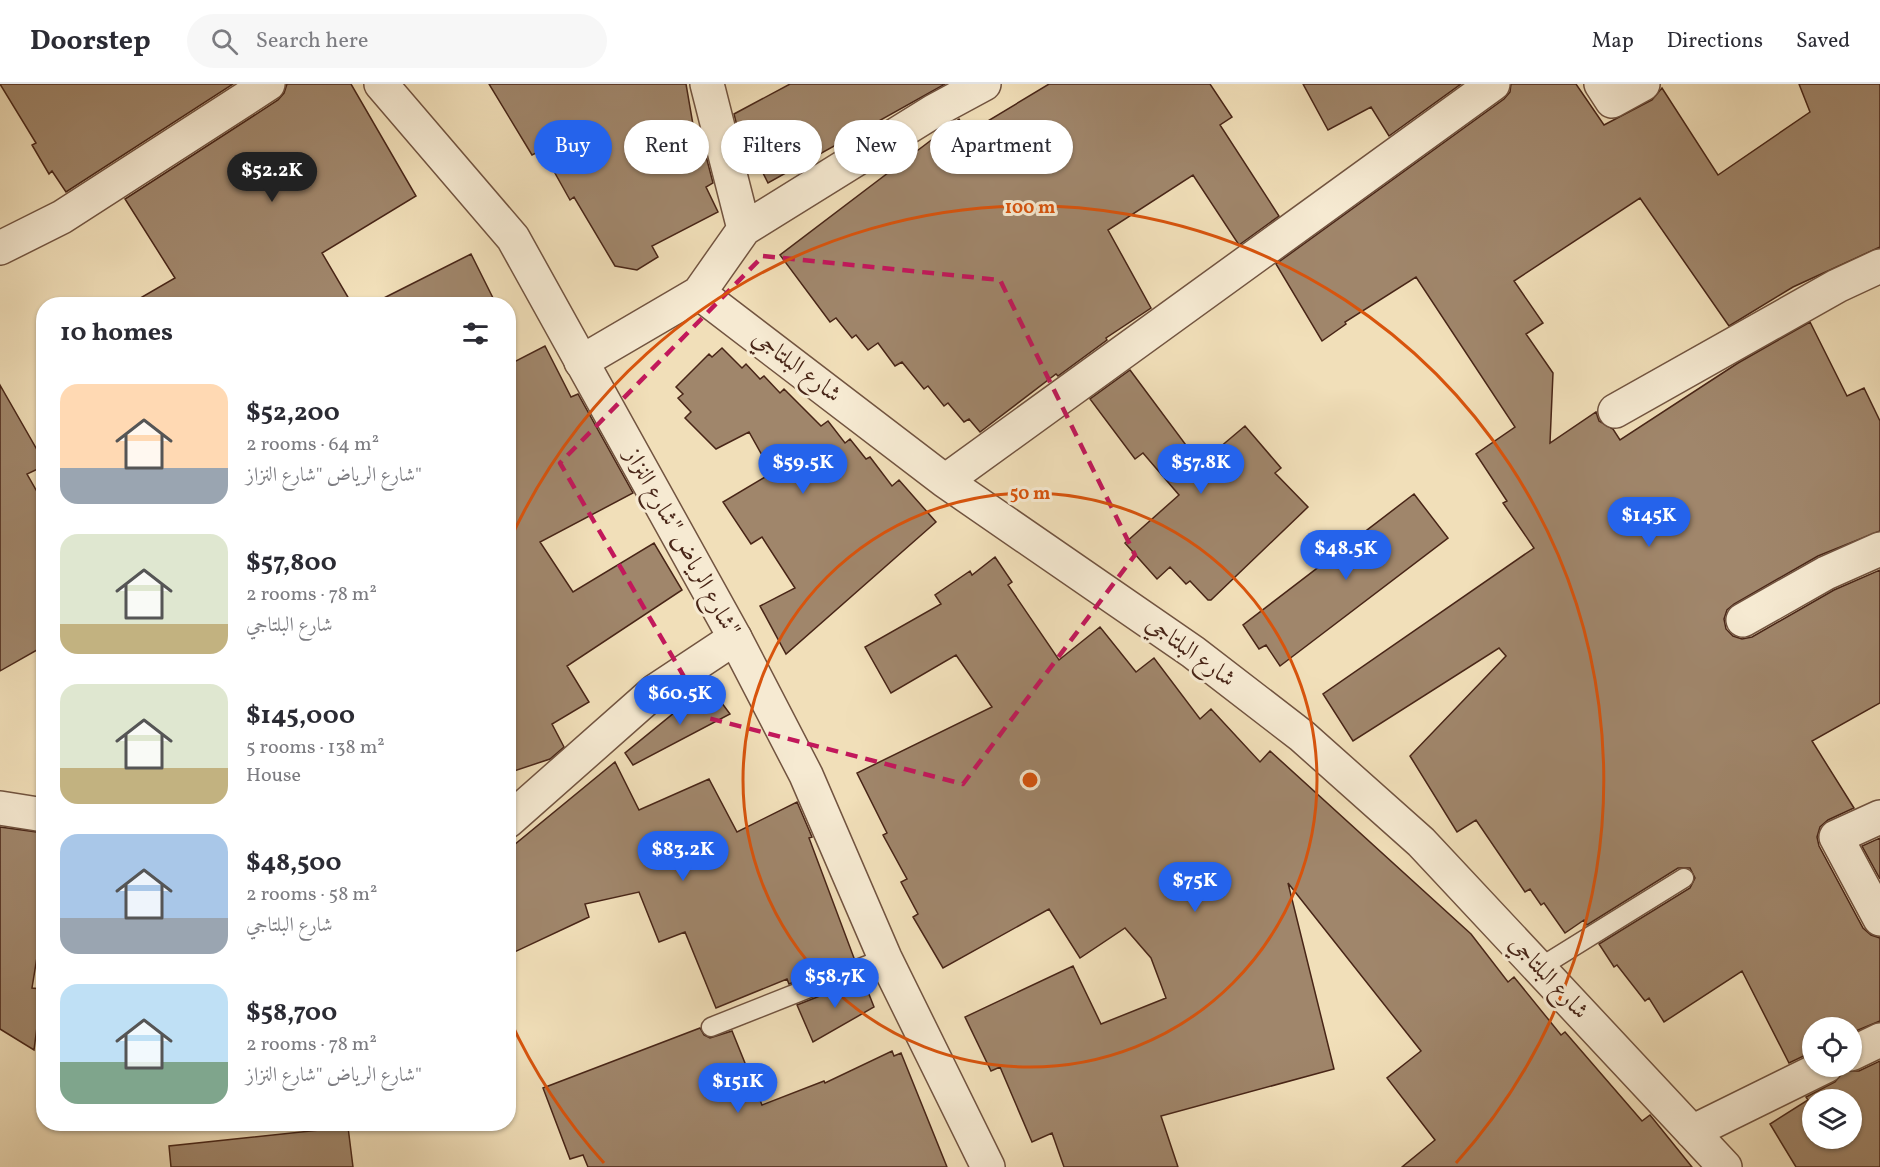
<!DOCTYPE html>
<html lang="en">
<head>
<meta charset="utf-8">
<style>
  :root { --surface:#fff; --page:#f7f7f7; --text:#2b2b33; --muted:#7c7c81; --line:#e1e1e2; --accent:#2563eb }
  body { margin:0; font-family:Vollkorn,Amiri,serif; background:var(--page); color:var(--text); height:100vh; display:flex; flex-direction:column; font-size:22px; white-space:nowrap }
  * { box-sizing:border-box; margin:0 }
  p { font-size:20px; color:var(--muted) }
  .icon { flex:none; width:33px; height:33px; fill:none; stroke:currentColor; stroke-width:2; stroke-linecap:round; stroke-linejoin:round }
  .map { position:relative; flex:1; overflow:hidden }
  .details { position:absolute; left:36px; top:213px; width:480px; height:834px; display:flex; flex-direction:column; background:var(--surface); border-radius:24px; box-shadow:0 2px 4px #0004 }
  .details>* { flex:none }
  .top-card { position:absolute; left:534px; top:36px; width:570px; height:54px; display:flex; gap:12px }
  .fabs { position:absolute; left:1802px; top:933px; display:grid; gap:12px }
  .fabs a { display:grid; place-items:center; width:60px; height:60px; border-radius:50%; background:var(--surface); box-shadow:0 2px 4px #0004; font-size:30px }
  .price { position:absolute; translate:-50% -51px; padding:0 14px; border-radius:21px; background:var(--accent); color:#fff; font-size:20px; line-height:39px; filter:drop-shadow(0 2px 3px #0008) }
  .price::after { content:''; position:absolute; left:50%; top:36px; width:18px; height:14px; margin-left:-9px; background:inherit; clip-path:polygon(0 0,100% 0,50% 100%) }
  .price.current { background:#222; color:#fff }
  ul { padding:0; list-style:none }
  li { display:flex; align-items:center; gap:18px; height:150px; padding:0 24px }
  li span { display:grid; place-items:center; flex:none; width:168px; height:120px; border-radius:18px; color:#555 }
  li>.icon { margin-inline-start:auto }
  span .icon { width:72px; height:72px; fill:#fffc; stroke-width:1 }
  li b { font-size:26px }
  h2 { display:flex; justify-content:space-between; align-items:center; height:72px; padding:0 24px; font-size:26px }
  .chip { padding:0 21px; border-radius:27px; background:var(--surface); box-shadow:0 2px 4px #0004; font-size:21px; line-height:54px }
  .chip.current { background:var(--accent); color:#fff }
  header { display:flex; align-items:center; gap:36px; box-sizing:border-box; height:84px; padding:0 30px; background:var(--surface); border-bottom:2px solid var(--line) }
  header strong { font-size:28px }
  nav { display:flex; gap:33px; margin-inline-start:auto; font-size:21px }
  .search { width:420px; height:54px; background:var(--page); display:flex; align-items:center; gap:15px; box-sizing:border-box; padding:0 21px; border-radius:33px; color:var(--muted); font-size:22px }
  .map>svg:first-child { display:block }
  .building { fill:#a0866b; stroke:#482517; stroke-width:1.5; fill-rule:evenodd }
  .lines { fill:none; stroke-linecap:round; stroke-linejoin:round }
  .service-casing { stroke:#725440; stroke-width:21 }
  .minor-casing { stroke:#725440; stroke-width:36 }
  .tertiary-casing { stroke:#725440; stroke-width:36 }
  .service { stroke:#f6ead2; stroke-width:18 }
  .minor { stroke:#f6ead2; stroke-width:33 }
  .tertiary { stroke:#f6ead2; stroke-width:33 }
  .marked { fill:none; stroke:#c2185b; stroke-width:4.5; stroke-dasharray:12 8; stroke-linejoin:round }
  .ring { fill:none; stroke:#d8540d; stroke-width:3 }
  .labels { text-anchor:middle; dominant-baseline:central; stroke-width:6; stroke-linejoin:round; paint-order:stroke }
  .street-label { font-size:24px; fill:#482517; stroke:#f6ead2 }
  .centre { fill:#d8540d; stroke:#f6ead2; stroke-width:3 }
  .ring-label { font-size:18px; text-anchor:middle; font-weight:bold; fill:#d8540d; stroke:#f6ead2; stroke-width:6; stroke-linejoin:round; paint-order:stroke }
</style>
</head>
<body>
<header>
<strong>Doorstep</strong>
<div class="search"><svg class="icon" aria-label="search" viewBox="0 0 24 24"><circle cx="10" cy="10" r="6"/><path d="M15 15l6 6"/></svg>Search here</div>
<nav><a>Map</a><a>Directions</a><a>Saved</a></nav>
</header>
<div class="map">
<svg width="1880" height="1083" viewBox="0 0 1880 1083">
  <rect width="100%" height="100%" fill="#f1dfb9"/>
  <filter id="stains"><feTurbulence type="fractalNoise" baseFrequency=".00333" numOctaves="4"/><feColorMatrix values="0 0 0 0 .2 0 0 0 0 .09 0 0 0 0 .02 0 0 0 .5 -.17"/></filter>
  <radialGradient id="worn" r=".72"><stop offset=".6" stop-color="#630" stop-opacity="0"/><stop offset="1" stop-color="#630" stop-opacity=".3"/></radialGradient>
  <path class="building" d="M 0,0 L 233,0 L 66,108 L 52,87 L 49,90 L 32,61 L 36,59 Z
    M 287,0 L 351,0 L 416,112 L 322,169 L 352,220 L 130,220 L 175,194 L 125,115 L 278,16 L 284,9 Z
    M 489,0 L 686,0 L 695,52 L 700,49 L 713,99 L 706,103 L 718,128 L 652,162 L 658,173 L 637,186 L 615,182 L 574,113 L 570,116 L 542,66 L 532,71 Z
    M 790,0 L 945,0 L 768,99 L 757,77 L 747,82 L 734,30 Z
    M 1049,0 L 1210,0 L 1232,33 L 1220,41 L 1279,132 L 1239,161 L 1193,91 L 1108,146 L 1151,224 L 1106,254 L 1107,256 L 1058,292 L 1056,290 L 980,348 L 969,335 L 964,338 L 948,319 L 944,322 L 928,302 L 924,305 L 902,278 L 895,282 L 878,259 L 868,266 L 856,251 L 852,254 L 836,234 L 830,238 L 780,171 L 959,35 L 968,49 Z
    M 1303,0 L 1461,0 L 1389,52 L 1371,23 L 1328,46 Z
    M 1511,0 L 1576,0 L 1604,41 L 1652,16 L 1662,4 L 1718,91 L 1810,28 L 1799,0 L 1880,0 L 1880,163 L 1793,203 L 1729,242 L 1640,114 L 1514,197 L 1543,239 L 1526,250 L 1553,289 L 1550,359 L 1596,328 L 1599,337 L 1613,345 L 1620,356 L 1738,279 L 1810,238 L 1847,312 L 1864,304 L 1880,337 L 1880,447 L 1818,472 L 1734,520 L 1727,526 L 1724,535 L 1726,545 L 1733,552 L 1742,555 L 1752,553 L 1834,506 L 1880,486 L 1880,619 L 1812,657 L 1854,724 L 1828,736 L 1820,743 L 1817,753 L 1819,762 L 1863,844 L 1871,851 L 1880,854 L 1880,937 L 1851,949 L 1851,944 L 1812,944 L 1812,968 L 1789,979 L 1742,887 L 1664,938 L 1649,914 L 1645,917 L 1617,881 L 1614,883 L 1599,860 L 1690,804 L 1695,794 L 1690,784 L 1678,784 L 1587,841 L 1584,836 L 1565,849 L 1544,819 L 1541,821 L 1530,805 L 1525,808 L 1476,736 L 1457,748 L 1410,672 L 1506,572 L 1499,564 L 1353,657 L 1323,610 L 1534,464 L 1503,419 L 1507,417 L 1476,370 L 1515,343 L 1416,193 L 1345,238 L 1346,240 L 1322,257 L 1276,180 L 1504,15 L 1510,8 Z
    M 471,170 L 496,220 L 372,220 Z
    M 545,262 L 571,313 L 578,310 L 633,409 L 540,458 L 573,508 L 654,459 L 682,506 L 567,582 L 589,618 L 552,640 L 564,663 L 550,675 L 508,689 L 508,281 Z
    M 722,264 L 742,284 L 746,280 L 760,295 L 764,292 L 780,309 L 784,305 L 821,342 L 828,337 L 845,359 L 850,355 L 866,375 L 870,373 L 892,402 L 899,396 L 936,438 L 786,570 L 760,522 L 795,504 L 762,453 L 751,460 L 723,418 L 772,389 L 749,348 L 716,365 L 685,334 L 691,328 L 678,314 L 683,310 L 676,303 L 709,270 L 712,273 Z
    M 1130,286 L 1200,380 L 1245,342 L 1281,384 L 1275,389 L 1308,423 L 1211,516 L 1208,516 L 1190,497 L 1186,500 L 1170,483 L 1157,495 L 1125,459 L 1179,411 L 1143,369 L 1135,375 L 1090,315 Z
    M 0,301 L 44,378 L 44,382 L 27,390 L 44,420 L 44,562 L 0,587 Z
    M 1414,410 L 1448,454 L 1280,582 L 1266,561 L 1259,565 L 1243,541 Z
    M 995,473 L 1012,498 L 1008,501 L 1059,576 L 1100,543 L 1136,588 L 1154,574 L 1200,635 L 1211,625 L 1260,678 L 1270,667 L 1471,850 L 1508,898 L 1514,893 L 1561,951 L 1565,948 L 1642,1037 L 1650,1031 L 1692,1083 L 1402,1083 L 1435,1056 L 1387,994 L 1421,967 L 1288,799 L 1334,985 L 1161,1032 L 1178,1083 L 1064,1083 L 1052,1049 L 1032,1058 L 1000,983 L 991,987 L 965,933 L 1073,882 L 1101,940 L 1166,914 L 1151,874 L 1125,844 L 1080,874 L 1049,825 L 943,884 L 913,833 L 918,830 L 901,798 L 907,795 L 883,751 L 887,749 L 857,689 L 992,623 L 956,571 L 891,609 L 865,563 L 941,520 L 935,511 L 970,487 L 972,491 Z
    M 713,607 L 730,630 L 633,681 L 625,669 L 685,620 Z
    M 615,678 L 639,726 L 709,695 L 737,748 L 797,718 L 812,753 L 809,754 L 854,874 L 789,900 L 787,895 L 716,924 L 685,848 L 659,858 L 639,808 L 585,820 L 589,833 L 508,871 L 508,766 Z
    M 0,743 L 44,749 L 44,830 L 32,904 L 42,905 L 34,966 L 0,945 Z
    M 1880,754 L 1880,795 L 1862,762 Z
    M 863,895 L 874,923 L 813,958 L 797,921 Z
    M 700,944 L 704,951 L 710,954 L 732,947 L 762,1021 L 824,997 L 825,999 L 892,967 L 894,972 L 901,969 L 947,1083 L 588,1083 L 583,1071 L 570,1075 L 543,1004 Z
    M 1880,977 L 1880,1083 L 1796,1083 L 1770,1040 L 1808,1016 L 1806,1013 L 1835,998 L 1844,987 L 1859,987 ZM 1812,1016 L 1851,1016 L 1851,1054 L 1812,1054 Z
    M 348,1043 L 353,1083 L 171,1083 L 169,1062 Z"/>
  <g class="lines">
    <g class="service-casing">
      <path id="service" d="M 1539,884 L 1684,794
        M 711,943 L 885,874"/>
    </g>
    <g class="minor-casing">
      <path id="minor" d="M 1601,0 L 1612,17 L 1643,0
        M 744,145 L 934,27 L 984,0
        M 0,164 L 62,133 L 268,0
        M 699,209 L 744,145 L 707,0
        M 581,278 L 699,209 L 945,397 L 1193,568 L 1302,652 L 1421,758 L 1725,1083
        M 1615,327 L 1837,202 L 1880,182
        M 945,397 L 1493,0
        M 1743,536 L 1826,489 L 1880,465
        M 0,724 L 44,731
        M 1880,733 L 1836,753 L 1880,835
        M 508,737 L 655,607 L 735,554
        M 1851,970 L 1880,956
        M 1692,1048 L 1826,982"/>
    </g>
    <g class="tertiary-casing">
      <path id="tertiary" d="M 381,0 L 513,154 L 735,554 L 806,691 L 885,874 L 988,1083"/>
    </g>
    <use href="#service" class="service"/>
    <use href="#minor" class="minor"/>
    <use href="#tertiary" class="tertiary"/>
  </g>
  <path class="marked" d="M 763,172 L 1000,196 L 1135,471 L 963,700 L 708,634 L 560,379 Z"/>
  <g class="ring">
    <circle cx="1030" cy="696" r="287"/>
    <path d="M604 1079A573 573 0 0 1 509 934M509 458A573 573 0 1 1 1456 1079"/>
  </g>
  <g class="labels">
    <g class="street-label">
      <text transform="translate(796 283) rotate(37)">شارع البلتاجي</text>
      <text transform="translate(681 459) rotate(61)">شارع الرياض "شارع النزاز"</text>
      <text transform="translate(1190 568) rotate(36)">شارع البلتاجي</text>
      <text transform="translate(1548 894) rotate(47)">شارع البلتاجي</text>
    </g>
  </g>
  <circle cx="1030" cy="696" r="9" class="centre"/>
  <g class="ring-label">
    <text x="1030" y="129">100 m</text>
    <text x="1030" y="415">50 m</text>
  </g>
  <rect width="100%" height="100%" filter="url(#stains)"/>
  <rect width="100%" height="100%" fill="url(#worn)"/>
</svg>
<div class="fabs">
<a><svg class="icon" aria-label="locate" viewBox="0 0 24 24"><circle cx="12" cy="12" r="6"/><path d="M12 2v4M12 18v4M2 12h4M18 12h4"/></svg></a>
<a><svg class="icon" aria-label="layers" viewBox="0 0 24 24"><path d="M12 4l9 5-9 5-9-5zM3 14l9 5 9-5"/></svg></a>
</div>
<b class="price current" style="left:272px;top:119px">$52.2K</b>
<b class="price" style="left:803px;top:411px">$59.5K</b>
<b class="price" style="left:1201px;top:411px">$57.8K</b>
<b class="price" style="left:1649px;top:464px">$145K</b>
<b class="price" style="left:1346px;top:497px">$48.5K</b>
<b class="price" style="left:680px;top:642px">$60.5K</b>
<b class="price" style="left:683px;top:798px">$83.2K</b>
<b class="price" style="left:1195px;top:829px">$75K</b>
<b class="price" style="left:835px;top:925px">$58.7K</b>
<b class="price" style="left:738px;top:1030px">$151K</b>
<div class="top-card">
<a class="chip current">Buy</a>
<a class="chip">Rent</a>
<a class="chip">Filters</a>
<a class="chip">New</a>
<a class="chip">Apartment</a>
</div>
<section class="details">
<h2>10 homes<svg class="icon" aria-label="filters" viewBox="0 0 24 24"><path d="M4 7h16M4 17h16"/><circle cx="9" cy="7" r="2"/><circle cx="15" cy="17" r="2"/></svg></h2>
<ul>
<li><span style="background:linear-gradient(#ffd9b3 70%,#9aa5b1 0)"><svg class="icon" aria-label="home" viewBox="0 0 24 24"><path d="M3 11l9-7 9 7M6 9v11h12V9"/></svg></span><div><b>$52,200</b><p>2 rooms · 64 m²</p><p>شارع الرياض &quot;شارع النزاز&quot;</p></div></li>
<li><span style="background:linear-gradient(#dfe7d0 75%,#c2b280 0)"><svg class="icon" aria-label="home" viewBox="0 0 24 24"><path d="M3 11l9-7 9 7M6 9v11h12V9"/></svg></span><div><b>$57,800</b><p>2 rooms · 78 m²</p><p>شارع البلتاجي</p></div></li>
<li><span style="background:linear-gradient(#dfe7d0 70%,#c2b280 0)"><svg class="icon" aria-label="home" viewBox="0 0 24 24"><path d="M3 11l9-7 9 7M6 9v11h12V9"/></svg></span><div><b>$145,000</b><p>5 rooms · 138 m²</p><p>House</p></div></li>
<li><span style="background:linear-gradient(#a9c7e8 70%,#9aa5b1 0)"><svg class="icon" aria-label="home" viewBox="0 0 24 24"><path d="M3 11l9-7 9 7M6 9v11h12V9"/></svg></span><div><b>$48,500</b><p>2 rooms · 58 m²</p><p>شارع البلتاجي</p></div></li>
<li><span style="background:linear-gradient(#bfe0f5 65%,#7fa58c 0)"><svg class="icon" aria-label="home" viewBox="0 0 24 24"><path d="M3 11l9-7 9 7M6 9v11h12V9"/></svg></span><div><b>$58,700</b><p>2 rooms · 78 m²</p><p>شارع الرياض &quot;شارع النزاز&quot;</p></div></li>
</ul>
</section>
</div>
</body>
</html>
